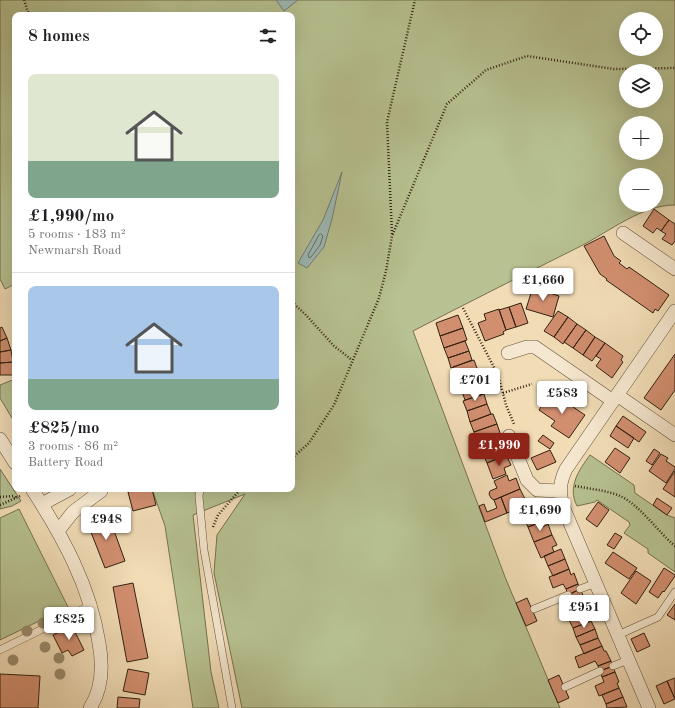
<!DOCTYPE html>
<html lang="en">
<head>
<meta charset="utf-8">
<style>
  :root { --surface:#fff; --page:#f6f6f6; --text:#202124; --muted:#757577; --line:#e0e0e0; --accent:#8f2418 }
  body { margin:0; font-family:"Old Standard TT",serif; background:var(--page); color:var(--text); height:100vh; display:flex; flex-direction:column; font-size:15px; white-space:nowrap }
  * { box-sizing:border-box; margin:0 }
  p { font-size:13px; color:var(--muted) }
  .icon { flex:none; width:22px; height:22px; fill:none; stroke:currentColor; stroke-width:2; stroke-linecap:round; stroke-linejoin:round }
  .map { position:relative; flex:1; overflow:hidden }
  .sheet { position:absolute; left:12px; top:12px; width:283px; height:480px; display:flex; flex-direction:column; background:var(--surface); border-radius:8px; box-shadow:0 4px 16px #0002 }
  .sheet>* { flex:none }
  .tools { position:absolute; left:619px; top:12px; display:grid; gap:8px }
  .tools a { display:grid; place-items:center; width:44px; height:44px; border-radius:50%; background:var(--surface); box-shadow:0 4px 16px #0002; font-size:20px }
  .price { position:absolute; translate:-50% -34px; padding:0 9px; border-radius:4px; background:#fff; color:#222; font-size:13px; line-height:26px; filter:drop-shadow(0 1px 2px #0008) }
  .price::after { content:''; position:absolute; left:50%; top:24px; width:12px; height:9px; margin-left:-6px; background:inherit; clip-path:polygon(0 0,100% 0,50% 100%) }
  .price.current { background:var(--accent); color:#fff }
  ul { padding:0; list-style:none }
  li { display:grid; align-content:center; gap:8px; height:212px; padding:0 16px }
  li+li { border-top:1px solid var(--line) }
  li span { display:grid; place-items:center; height:124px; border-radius:8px; color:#555 }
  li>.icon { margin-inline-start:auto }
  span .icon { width:72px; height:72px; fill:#fffc; stroke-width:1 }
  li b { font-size:17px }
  h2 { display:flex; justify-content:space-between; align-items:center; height:48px; padding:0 16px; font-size:17px }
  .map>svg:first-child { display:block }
  .green { fill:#b7c191; stroke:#757151; fill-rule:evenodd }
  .water { fill:#9dbab6; stroke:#737d74 }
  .pier { fill:#f1dcb6 }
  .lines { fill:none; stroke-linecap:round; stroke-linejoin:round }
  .shore { stroke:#686e64; stroke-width:1 }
  .building { fill:#d28f70; stroke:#332111 }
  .lane-casing { stroke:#62503a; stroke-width:8 }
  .street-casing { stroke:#62503a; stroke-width:14 }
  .path { stroke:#332111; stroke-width:2.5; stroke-dasharray:1 2; stroke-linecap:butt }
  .lane { stroke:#f6e8d0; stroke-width:7 }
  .street { stroke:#f6e8d0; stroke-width:13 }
  .tree { fill:#9b8b6d }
</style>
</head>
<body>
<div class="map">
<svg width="675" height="708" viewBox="0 0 675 708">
  <rect width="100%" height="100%" fill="#f1dcb6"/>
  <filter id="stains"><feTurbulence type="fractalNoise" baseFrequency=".005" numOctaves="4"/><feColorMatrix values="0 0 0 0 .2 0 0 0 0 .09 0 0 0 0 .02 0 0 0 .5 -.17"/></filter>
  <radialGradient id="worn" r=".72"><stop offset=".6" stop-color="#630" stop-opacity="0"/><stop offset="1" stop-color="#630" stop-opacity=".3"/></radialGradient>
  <path class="green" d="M 0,0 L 675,0 L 675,205 C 642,205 610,231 581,246 C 525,274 469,302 413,331 L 505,577 L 560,708 L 242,708 L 214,573 L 217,535 L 245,494 L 193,515 L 211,672 L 219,708 L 193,708 L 165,526 L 152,489 L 292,489 L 292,15 L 15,15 L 15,284 L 5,289 L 0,279 ZM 626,19 L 656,19 L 656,49 L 626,49 ZM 626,71 L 656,71 L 656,101 L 626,101 ZM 626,123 L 656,123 L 656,153 L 626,153 ZM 626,175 L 656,175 L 656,205 L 626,205 Z
    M 15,379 L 15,423 L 0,398 L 0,385 Z
    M 590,455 L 634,485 L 635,493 L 667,515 L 675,518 L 675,572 L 648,553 L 648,549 L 624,533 L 630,525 L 629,522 L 597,500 L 595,502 L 577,506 C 567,487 579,470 590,455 Z
    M 0,469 L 21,501 L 12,506 L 0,509 Z
    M 19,509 L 68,607 L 0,640 L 0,518 Z"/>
  <path class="water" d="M 276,0 L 298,0 L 284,11 Z
    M 342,172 L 332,219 L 324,247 L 307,268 L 298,263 L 323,220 Z"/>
  <path class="pier" d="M 15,425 L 15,445 L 0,453 L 0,434 Z"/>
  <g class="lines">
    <path class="shore" d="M 321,234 L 323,236 L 320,245 L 311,257 L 309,258 L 308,255 L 319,235 Z"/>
  </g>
  <path class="building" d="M 654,209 L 669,220 L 661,231 L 657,228 L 653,233 L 643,226 Z
    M 669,220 L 675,224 L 675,241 L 672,245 L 662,239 L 666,234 L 661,231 Z
    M 604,236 L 614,256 L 621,261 L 619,263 L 627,269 L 629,267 L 669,295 L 658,311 L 655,309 L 653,313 L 606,280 L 607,279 L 600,274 L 584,246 Z
    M 533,287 L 559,296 L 553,317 L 526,309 Z
    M 521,303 L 528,323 L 516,327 L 509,307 Z
    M 509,307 L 516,327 L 506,330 L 499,310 Z
    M 499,309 L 506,330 L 503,332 L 504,334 L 485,341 L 478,323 L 486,320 L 484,314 Z
    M 558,311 L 568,317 L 554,337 L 544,331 Z
    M 458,315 L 463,328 L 440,336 L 436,323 Z
    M 568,317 L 577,324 L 563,344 L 554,337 Z
    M 577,324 L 586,330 L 573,348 L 564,342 Z
    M 2,327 L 7,338 L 0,341 L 0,328 Z
    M 463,328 L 467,340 L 444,348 L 440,336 Z
    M 586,330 L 595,337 L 583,355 L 573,348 Z
    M 595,337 L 605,343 L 592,361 L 583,355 Z
    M 7,338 L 11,350 L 0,352 L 0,341 Z
    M 465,341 L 469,351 L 448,358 L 444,348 Z
    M 605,343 L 623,356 L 621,360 L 623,362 L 612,378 L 596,366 L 601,359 L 596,356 Z
    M 11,350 L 13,362 L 0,363 L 0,352 Z
    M 469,351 L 472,360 L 451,368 L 448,358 Z
    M 675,354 L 675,390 L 661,410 L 644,398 Z
    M 474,360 L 478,371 L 457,378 L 453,367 Z
    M 13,362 L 13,375 L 0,375 L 0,363 Z
    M 478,371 L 482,382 L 461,389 L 457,378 Z
    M 482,382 L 486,393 L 465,400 L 461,389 Z
    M 551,392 L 585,415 L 569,438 L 551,426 L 555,421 L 539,410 Z
    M 484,394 L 487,404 L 467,411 L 463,401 Z
    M 487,404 L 491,414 L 470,422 L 467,411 Z
    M 491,414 L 493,414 L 497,424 L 474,432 L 470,422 Z
    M 623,416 L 646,432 L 639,442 L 616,426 Z
    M 497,424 L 501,436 L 478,444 L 474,432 Z
    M 616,426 L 634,438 L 628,448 L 610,436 Z
    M 543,435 L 554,443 L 550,449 L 538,441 Z
    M 492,442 L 495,447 L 502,444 L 506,455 L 487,463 L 480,447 Z
    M 615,448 L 630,458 L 620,473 L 605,462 Z
    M 654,449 L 660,453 L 652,465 L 646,461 Z
    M 550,450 L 556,462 L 537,470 L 531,458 Z
    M 661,454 L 668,458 L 666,461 L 675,467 L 675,469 L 666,483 L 649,471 Z
    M 506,455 L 511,465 L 504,468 L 506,474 L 493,479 L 487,463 Z
    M 675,471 L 675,497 L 663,489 Z
    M 507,475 L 509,481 L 516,478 L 520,489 L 494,500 L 491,498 L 489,494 L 490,491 L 497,488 L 494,481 Z
    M 140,489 L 152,489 L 156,505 L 133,511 L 128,492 Z
    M 520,489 L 525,499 L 518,502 L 520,508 L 507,513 L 501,497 Z
    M 501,497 L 507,513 L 485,522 L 479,506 L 484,504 L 487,512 L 497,508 L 494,500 Z
    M 657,498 L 672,508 L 667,515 L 653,505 Z
    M 540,502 L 545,514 L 539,517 L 541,522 L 528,527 L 520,510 Z
    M 598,502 L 609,510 L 597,527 L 586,519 Z
    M 108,514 L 125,561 L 105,568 L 87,522 Z
    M 541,522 L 543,527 L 548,524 L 552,535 L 534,542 L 528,527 Z
    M 615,533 L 622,537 L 614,549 L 607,545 Z
    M 552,535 L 557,545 L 552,547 L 554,552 L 541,558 L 534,542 Z
    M 561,549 L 565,559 L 548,566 L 544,556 Z
    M 613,552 L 637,568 L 629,579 L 605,563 Z
    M 565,559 L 569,569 L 553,576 L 548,566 Z
    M 664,568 L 675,575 L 675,576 L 664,592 L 663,591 L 658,598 L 649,592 Z
    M 569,569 L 571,575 L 574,573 L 578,584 L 566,589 L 563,584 L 553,588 L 549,577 Z
    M 636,571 L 651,581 L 636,604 L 621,593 Z
    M 133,583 L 148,658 L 127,662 L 113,587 Z
    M 578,584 L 580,589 L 568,595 L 566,589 Z
    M 580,589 L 583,595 L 570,600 L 568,595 Z
    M 583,595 L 587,605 L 585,606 L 587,612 L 567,621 L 562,609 L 572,605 L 570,600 Z
    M 527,598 L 537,621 L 526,626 L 516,603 Z
    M 675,604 L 675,620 L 667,615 Z
    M 587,612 L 591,621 L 573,628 L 569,620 Z
    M 591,621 L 595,629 L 576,637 L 573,628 Z
    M 72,626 L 84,650 L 72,656 L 68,650 L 62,653 L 53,635 Z
    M 595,629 L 598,638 L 580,645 L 576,637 Z
    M 644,633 L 650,646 L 637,652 L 631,639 Z
    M 598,638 L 602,646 L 584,654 L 580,645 Z
    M 602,646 L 604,651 L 606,651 L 611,661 L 598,666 L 595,661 L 579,668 L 575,657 Z
    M 611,661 L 613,666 L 600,671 L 598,666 Z
    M 613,666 L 615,672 L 602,677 L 600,671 Z
    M 128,669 L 149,673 L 145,695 L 123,691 Z
    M 615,672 L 619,682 L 617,683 L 619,688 L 599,696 L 595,686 L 604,682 L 602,677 Z
    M 0,674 L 40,676 L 38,708 L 0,708 Z
    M 559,675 L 569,698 L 558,703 L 548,680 Z
    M 675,678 L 675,699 L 667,681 Z
    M 667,681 L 675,699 L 664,704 L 656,686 Z
    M 619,688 L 623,697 L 606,704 L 602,695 Z
    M 118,697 L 140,699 L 139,708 L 117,708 Z
    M 623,697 L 627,707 L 607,708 L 606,704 Z"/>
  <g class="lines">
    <g class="lane-casing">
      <path id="lane" d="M 200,489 L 199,496 L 204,550 L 232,708
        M 580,589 L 596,583
        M 534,609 L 568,595
        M 618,635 L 658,617 L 675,592
        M 0,650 L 91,605
        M 613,666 L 628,660
        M 565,687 L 600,671"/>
    </g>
    <g class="street-casing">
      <path id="street" d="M 623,233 L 675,269
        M 508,353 L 527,347 L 535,347 L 613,401
        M 617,395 L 675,435
        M 509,436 L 527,480 L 537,490 L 560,491
        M 0,439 L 15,463
        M 32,489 C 63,537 90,586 99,643 C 103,665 103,688 90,708
        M 42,504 L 70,489
        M 58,531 L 73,512 L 101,491 L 101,489
        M 649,708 L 564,509 C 559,494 559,483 566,469 L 675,311"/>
    </g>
    <path class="path" d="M 24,0 L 29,15
      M 392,234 L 387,122 L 415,0
      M 292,302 L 305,314 L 334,346 L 352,360
      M 463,308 L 497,373 L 503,393 L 506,405 L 514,424
      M 503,393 L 532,384
      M 292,458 L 309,443 L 334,405 L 379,298 L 386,271 L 392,236 L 447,104 L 486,70 L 527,56 L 614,69 L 675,68
      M 575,486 C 590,489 606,490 620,496 C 640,505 658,532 675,546
      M 0,497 L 13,496 L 16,498
      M 0,505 L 20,496
      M 213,527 L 218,515 L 239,491 L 243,489"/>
    <use href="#lane" class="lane"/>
    <use href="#street" class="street"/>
  </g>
  <g class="tree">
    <circle cx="43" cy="623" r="5.5"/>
    <circle cx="27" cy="631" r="5.5"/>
    <circle cx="45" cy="647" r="5.5"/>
    <circle cx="59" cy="658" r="5.5"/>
    <circle cx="13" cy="660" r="5.5"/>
    <circle cx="60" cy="674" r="5.5"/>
  </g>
  <rect width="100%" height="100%" filter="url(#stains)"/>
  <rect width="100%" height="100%" fill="url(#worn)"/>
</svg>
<div class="tools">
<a><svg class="icon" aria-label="locate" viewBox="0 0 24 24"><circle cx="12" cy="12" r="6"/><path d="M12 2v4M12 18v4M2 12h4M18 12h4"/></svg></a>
<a><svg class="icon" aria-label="layers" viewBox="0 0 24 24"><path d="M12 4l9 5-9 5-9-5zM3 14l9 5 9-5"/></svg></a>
<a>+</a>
<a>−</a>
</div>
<b class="price" style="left:543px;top:302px">£1,660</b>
<b class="price" style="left:475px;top:402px">£701</b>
<b class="price" style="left:562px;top:415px">£583</b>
<b class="price current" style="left:499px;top:467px">£1,990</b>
<b class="price" style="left:540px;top:532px">£1,690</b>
<b class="price" style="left:106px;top:541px">£948</b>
<b class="price" style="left:584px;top:629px">£951</b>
<b class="price" style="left:69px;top:641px">£825</b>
<section class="sheet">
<h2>8 homes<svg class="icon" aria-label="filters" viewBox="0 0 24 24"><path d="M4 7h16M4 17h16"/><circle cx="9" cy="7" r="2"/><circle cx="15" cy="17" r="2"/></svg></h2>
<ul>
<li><span style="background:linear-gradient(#dfe7d0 70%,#7fa58c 0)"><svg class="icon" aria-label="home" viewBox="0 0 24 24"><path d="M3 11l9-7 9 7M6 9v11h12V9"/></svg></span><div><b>£1,990/mo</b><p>5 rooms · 183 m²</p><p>Newmarsh Road</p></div></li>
<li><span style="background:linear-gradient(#a9c7e8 75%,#7fa58c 0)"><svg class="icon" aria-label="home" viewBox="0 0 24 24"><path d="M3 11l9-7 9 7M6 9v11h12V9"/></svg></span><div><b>£825/mo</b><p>3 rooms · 86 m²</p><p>Battery Road</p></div></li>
</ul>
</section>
</div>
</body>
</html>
